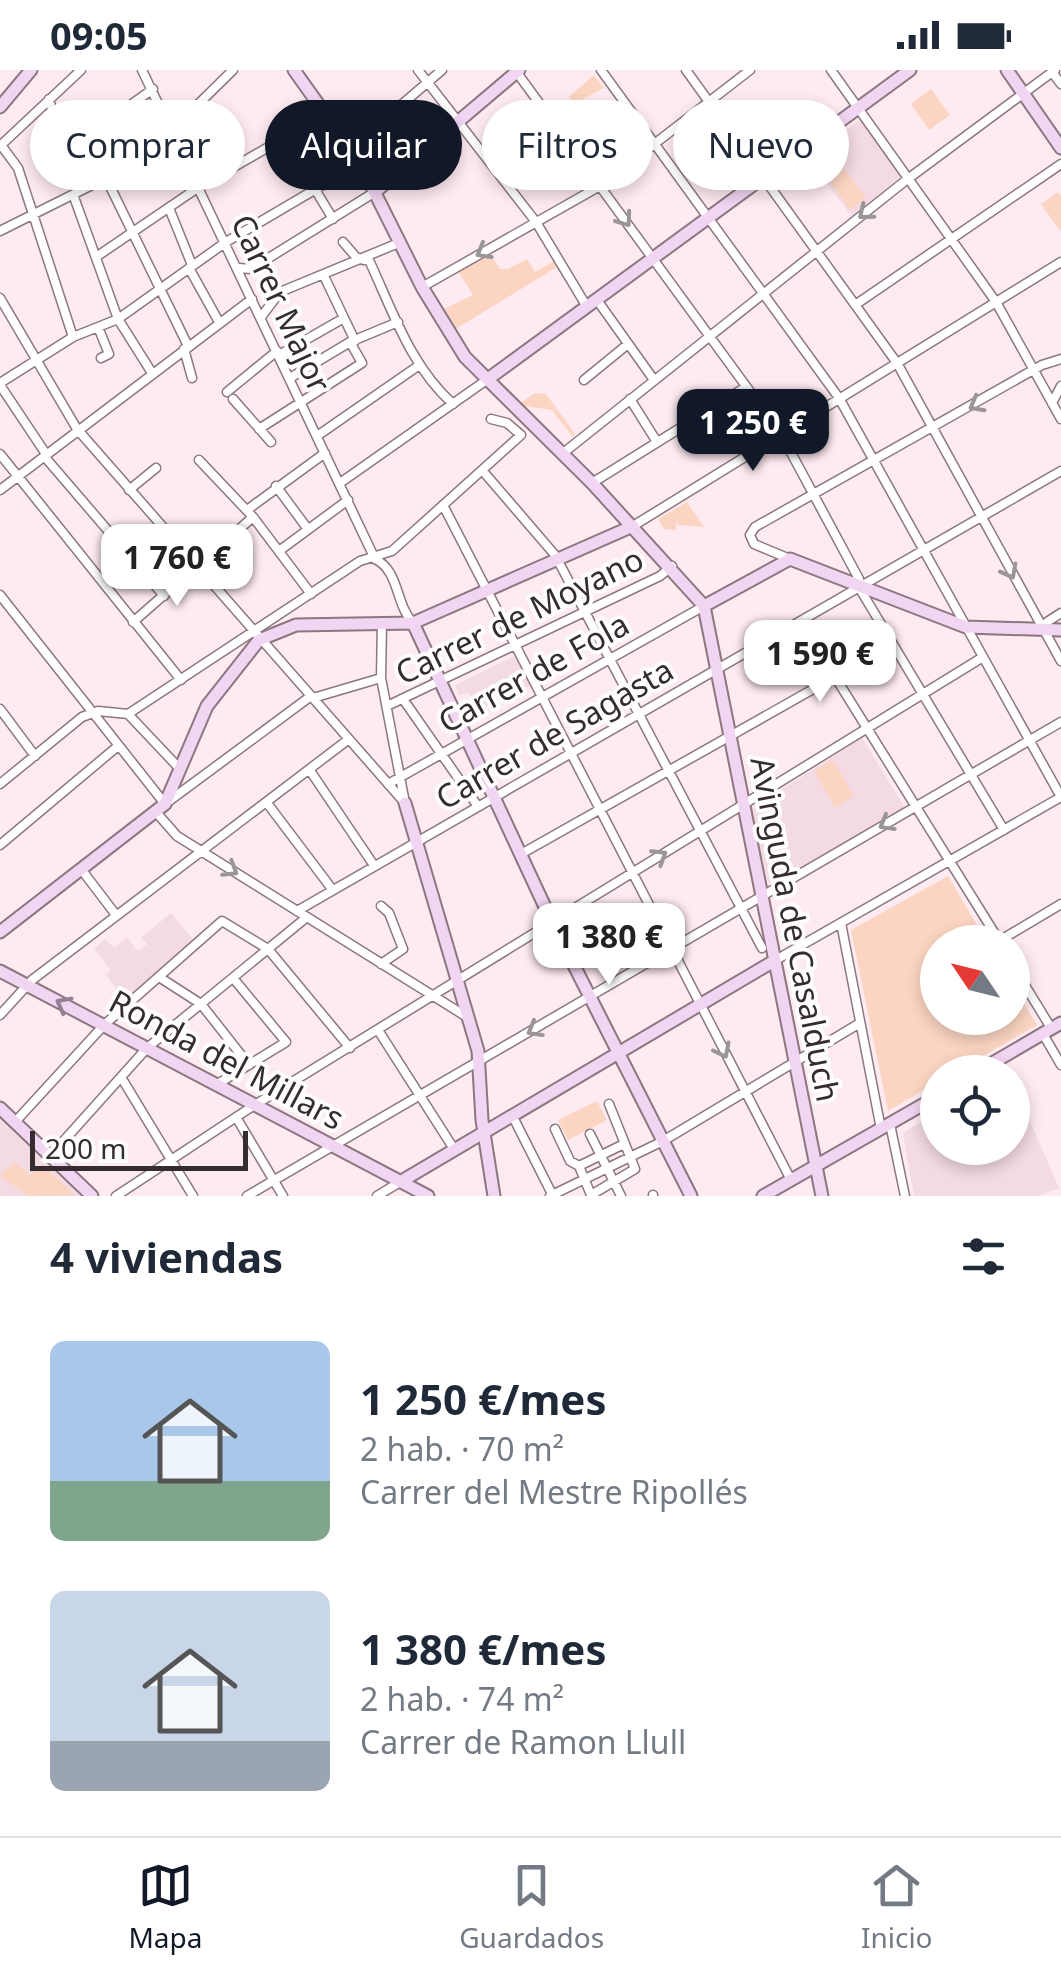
<!DOCTYPE html>
<html lang="es">
<head>
<meta charset="utf-8">
<style>
  :root { --surface:#fff; --page:#f6f6f7; --text:#1f2937; --muted:#747a83; --line:#e0e1e3; --accent:#111827 }
  body { margin:0; font-family:"Noto Sans",sans-serif; background:var(--page); color:var(--text); height:100vh; display:flex; flex-direction:column; font-size:38px; white-space:nowrap }
  * { box-sizing:border-box; margin:0 }
  p { font-size:32px; color:var(--muted) }
  .icon { flex:none; width:55px; height:55px; fill:none; stroke:currentColor; stroke-width:2; stroke-linecap:round; stroke-linejoin:round }
  .map { position:relative; height:1126px; overflow:hidden }
  .details { display:flex; flex-direction:column; background:var(--surface); flex:1 }
  .details>* { flex:none }
  .guide { position:absolute; left:30px; top:30px; width:1002px; height:90px; display:flex; gap:20px }
  .needle { width:65px; rotate:305deg }
  .controls { position:absolute; left:920px; top:855px; display:grid; gap:20px }
  .controls a { display:grid; place-items:center; width:110px; height:110px; border-radius:50%; background:var(--surface); box-shadow:0 5px 15px #0003; font-size:50px }
  .scale { position:absolute; left:30px; bottom:25px; width:218px; box-sizing:border-box; padding-left:10px; border:5px solid #352c2f; border-top:0; font-size:28px; line-height:35px; white-space:nowrap; color:#352c2f; -webkit-text-stroke:8px #fdfdfd; paint-order:stroke }
  .price { position:absolute; translate:-50% -85px; padding:0 22px; border-radius:20px; background:#fff; color:#222; font-size:32px; line-height:65px; filter:drop-shadow(0 2px 5px #0008) }
  .price::after { content:''; position:absolute; left:50%; top:60px; width:30px; height:22px; margin-left:-15px; background:inherit; clip-path:polygon(0 0,100% 0,50% 100%) }
  .price.active { background:var(--accent); color:#fff }
  ul { padding:0; list-style:none }
  li { display:flex; align-items:center; gap:30px; height:250px; padding:0 50px }
  li span { display:grid; place-items:center; flex:none; width:280px; height:200px; border-radius:15px; color:#555 }
  li>.icon { margin-inline-start:auto }
  span .icon { width:120px; height:120px; fill:#fffc; stroke-width:1 }
  li b { font-size:42px }
  h2 { display:flex; justify-content:space-between; align-items:center; height:120px; padding:0 50px; font-size:42px }
  .pill { padding:0 35px; border-radius:45px; background:var(--surface); box-shadow:0 5px 15px #0003; font-size:35px; line-height:90px }
  .pill.active { background:var(--accent); color:#fff }
  .status { display:flex; justify-content:space-between; align-items:center; height:70px; padding:0 50px; background:var(--surface); direction:ltr }
  .status svg { height:28px; fill:currentColor }
  .dock { display:flex; justify-content:space-around; align-items:center; height:140px; border-top:2px solid var(--line); background:var(--surface); font-size:28px; color:var(--muted) }
  .dock a { display:grid; justify-items:center; gap:5px }
  .dock .active { color:var(--accent) }
  .map>svg:first-child { display:block }
  .built { fill:#f3dae3 }
  .green { fill:#fbd5c2 }
  .lines { fill:none; stroke-linecap:round; stroke-linejoin:round }
  .street-casing { stroke:#8d777f; stroke-width:11 }
  .secondary-casing { stroke:#8d777f; stroke-width:15 }
  .street { stroke:#fff; stroke-width:8 }
  .secondary { stroke:#f2d5f3; stroke-width:11 }
  .oneway { stroke:#9a9697 }
  .oneway2 { stroke:#948091 }
  .labels { text-anchor:middle; dominant-baseline:central; stroke-width:8; stroke-linejoin:round; paint-order:stroke }
  .street-label { font-size:32px; fill:#352c2f; stroke:#fdfdfd }
</style>
</head>
<body>
<div class="status"><b>09:05</b><svg viewBox="0 0 49 12"><path d="M0 12V9h3v3zM5 12V6h3v6zM10 12V3h3v9zM15 12V0h3v12zM26 1h20v11H26zM47 4h2v5h-2z"/></svg></div>
<div class="map">
<svg width="1061" height="1126" viewBox="0 0 1061 1126">
  <rect width="100%" height="100%" fill="#feeaf1"/>
  <path class="built" d="M 860,50 L 901,106 L 852,146 L 807,88 Z
    M 517,585 L 531,615 L 477,641 L 468,622 L 459,625 L 455,615 Z
    M 862,668 L 905,738 L 773,814 L 768,812 L 751,739 Z
    M 171,843 L 195,872 L 125,930 L 106,905 L 111,900 L 94,879 L 105,869 L 114,878 L 127,868 L 138,881 L 147,874 L 141,868 Z
    M 1013,1012 L 1059,1118 L 1038,1126 L 914,1126 L 903,1063 L 937,1042 L 938,1078 L 1012,1078 Z
    M 0,1050 L 79,1124 L 79,1126 L 0,1126 Z"/>
  <path class="green" d="M 594,5 L 604,18 L 574,34 L 569,27 Z
    M 931,19 L 950,45 L 929,60 L 911,34 Z
    M 845,99 L 866,128 L 850,140 L 829,110 Z
    M 1058,122 L 1061,127 L 1061,162 L 1041,134 Z
    M 490,184 L 500,199 L 508,199 L 527,189 L 535,202 L 554,191 L 557,197 L 454,260 L 442,240 L 473,225 L 458,201 Z
    M 535,323 L 546,324 L 575,364 L 572,366 L 552,340 L 518,335 Z
    M 687,432 L 704,457 L 678,455 L 677,449 L 676,460 L 664,459 L 658,449 Z
    M 833,690 L 854,726 L 835,737 L 814,701 Z
    M 948,806 L 987,872 L 938,872 L 938,948 L 1012,948 L 1013,915 L 1037,955 L 955,1002 L 938,1002 L 937,1012 L 888,1041 L 851,860 Z
    M 597,1031 L 607,1050 L 568,1070 L 558,1050 Z
    M 14,1092 L 30,1105 L 43,1095 L 75,1125 L 29,1126 L 0,1106 Z"/>
  <g class="lines">
    <g class="street-casing">
      <path id="street" d="M 142,0 L 375,489
        M 418,0 L 536,152 L 587,237
        M 515,0 L 781,364 L 859,509 L 860,519 L 1004,760
        M 601,0 L 839,328 L 1061,727
        M 686,0 L 897,293 L 1061,591
        M 831,0 L 996,232 L 1061,349
        M 1052,2 L 1061,14
        M 49,29 L 52,40 L 106,108 L 188,276
        M 77,73 L 153,19
        M 1,75 L 18,98 L 73,267
        M 0,76 L 81,0
        M 351,78 L 442,0
        M 502,106 L 566,69
        M 74,127 L 118,249 L 152,303
        M 169,138 L 192,195
        M 0,161 L 106,108 L 178,54 L 233,0
        M 343,172 L 356,187 L 364,190
        M 96,187 L 199,117 L 284,68 L 333,149
        M 368,188 C 392,239 410,296 453,334
        M 189,198 L 219,252
        M 239,198 L 251,199 L 375,122
        M 324,206 L 355,271
        M 422,217 L 600,116 L 750,0
        M 0,228 L 77,359 L 405,733
        M 597,230 L 654,310
        M 855,235 L 1061,94
        M 261,247 L 280,222 L 401,172
        M 98,257 L 109,284 L 101,288
        M 184,279 L 192,308
        M 279,285 L 344,248
        M 290,308 L 350,272 L 398,252
        M 584,310 L 628,274
        M 0,313 L 73,267 L 118,249 L 226,172 L 360,93
        M 0,315 L 46,384
        M 227,322 L 277,281
        M 233,329 L 271,372
        M 630,329 L 657,372
        M 1052,333 L 1061,316
        M 259,359 L 362,293 L 350,272
        M 317,366 L 418,296
        M 0,384 L 181,610
        M 562,384 L 905,111 L 1055,0
        M 44,386 L 164,526
        M 199,390 L 253,447 L 311,524
        M 482,400 L 555,485 L 762,878
        M 340,413 L 488,309
        M 592,413 L 746,317
        M 276,416 L 307,458
        M 0,420 L 252,229
        M 129,420 L 156,398
        M 443,435 L 791,1110
        M 247,440 L 325,383
        M 633,456 L 1061,192
        M 279,481 L 348,430
        M 375,489 C 400,501 395,534 413,553
        M 790,489 L 754,474 L 750,465 L 755,457 L 1042,295 L 1061,289
        M 0,525 L 165,734 L 311,626
        M 133,552 L 253,447
        M 382,552 L 381,608 L 405,733
        M 801,552 L 1000,872
        M 1044,560 L 1047,552 L 1061,543
        M 313,628 L 381,608
        M 403,629 L 477,735
        M 387,636 L 660,506 L 672,496
        M 0,639 L 35,686
        M 128,644 L 180,699
        M 311,702 L 373,794
        M 0,714 L 82,647 L 98,641 L 128,644 L 360,491 L 392,481 L 521,365 L 507,353 L 491,349
        M 388,714 L 704,536
        M 267,733 L 332,819
        M 155,741 L 177,766 L 467,947
        M 0,775 L 118,676
        M 521,784 L 893,574
        M 81,799 L 116,845
        M 381,836 L 389,843 L 403,879 L 381,894
        M 297,841 L 1061,401
        M 841,853 L 881,1059
        M 999,871 L 1061,834
        M 774,891 L 1061,727
        M 1012,894 L 1051,958
        M 159,907 L 201,934 L 249,995
        M 0,945 L 32,910 L 349,669
        M 378,960 L 454,1079
        M 1043,964 L 1061,995
        M 121,1007 L 193,1126
        M 216,1015 L 286,972 L 233,908
        M 609,1034 L 635,1099 L 591,1125 L 579,1096 L 624,1074
        M 512,1045 L 553,1126
        M 236,1047 L 283,1126
        M 15,1052 L 104,955 L 222,851 L 268,879 L 350,978
        M 890,1054 L 905,1126
        M 555,1059 L 570,1091 L 579,1096
        M 590,1064 L 621,1126
        M 51,1085 L 147,978 L 307,847
        M 653,1125 L 653,1126
        M 116,1126 L 253,1036 L 983,587
        M 247,1126 L 1061,652
        M 377,1126 L 400,1112
        M 550,1126 L 663,1071 L 860,953"/>
    </g>
    <g class="secondary-casing">
      <path id="secondary" d="M 294,0 L 360,93 L 422,217 L 465,287 L 592,413 L 704,536 L 822,1126
        M 1007,0 L 1061,78
        M 0,37 L 31,0
        M 375,122 L 519,0
        M 488,309 L 910,0
        M 704,536 L 790,489 L 966,557 L 1061,560
        M 413,553 L 552,852 L 691,1126
        M 405,733 L 478,981 L 482,1050 L 494,1126
        M 0,862 L 165,734 L 207,636 L 259,570 L 296,555 L 413,553 L 633,456
        M 0,901 L 428,1126
        M 977,1002 L 1061,953
        M 0,1038 L 92,1126
        M 400,1112 L 774,891
        M 763,1126 L 938,1026"/>
    </g>
    <use href="#street" class="street"/>
    <use href="#secondary" class="secondary"/>
  </g>
  <defs><path id="oneway-chevron" d="M-2-3.5L2.5 0L-2 3.5" fill="none" stroke-width="1.6" stroke-linecap="round" stroke-linejoin="round" transform="scale(2.5)"/></defs>
  <g class="oneway">
    <use href="#oneway-chevron" transform="translate(865 143) rotate(141)"/>
    <use href="#oneway-chevron" transform="translate(625 150) rotate(54)"/>
    <use href="#oneway-chevron" transform="translate(483 182) rotate(150)"/>
    <use href="#oneway-chevron" transform="translate(976 335) rotate(151)"/>
    <use href="#oneway-chevron" transform="translate(1010 502) rotate(62)"/>
    <use href="#oneway-chevron" transform="translate(886 754) rotate(150)"/>
    <use href="#oneway-chevron" transform="translate(660 786) rotate(-32)"/>
    <use href="#oneway-chevron" transform="translate(231 800) rotate(32)"/>
    <use href="#oneway-chevron" transform="translate(534 960) rotate(150)"/>
    <use href="#oneway-chevron" transform="translate(723 981) rotate(63)"/>
  </g>
  <use class="oneway2" href="#oneway-chevron" transform="translate(63 934) rotate(-152)"/>
  <g class="labels">
    <g class="street-label">
      <text transform="translate(282 233) rotate(65)">Carrer Major</text>
      <text transform="translate(519 545) rotate(-26)">Carrer de Moyano</text>
      <text transform="translate(533 602) rotate(-29)">Carrer de Fola</text>
      <text transform="translate(554 663) rotate(-30)">Carrer de Sagasta</text>
      <text transform="translate(796 859) rotate(79)">Avinguda de Casalduch</text>
      <text transform="translate(227 989) rotate(28)">Ronda del Millars</text>
    </g>
  </g>
</svg>
<div class="controls">
<a><svg class="needle" viewBox="-14 -14 28 28"><path d="M0-13l5 13h-10z" fill="#e53935"/><path d="M0 13l5-13h-10z" fill="#747a83"/></svg></a>
<a><svg class="icon" aria-label="locate" viewBox="0 0 24 24"><circle cx="12" cy="12" r="6"/><path d="M12 2v4M12 18v4M2 12h4M18 12h4"/></svg></a>
</div>
<div class="scale">200 m</div>
<b class="price active" style="left:753px;top:404px">1 250 €</b>
<b class="price" style="left:177px;top:539px">1 760 €</b>
<b class="price" style="left:820px;top:635px">1 590 €</b>
<b class="price" style="left:609px;top:918px">1 380 €</b>
<div class="guide">
<a class="pill">Comprar</a>
<a class="pill active">Alquilar</a>
<a class="pill">Filtros</a>
<a class="pill">Nuevo</a>
</div>
</div>
<section class="details">
<h2>4 viviendas<svg class="icon" aria-label="filters" viewBox="0 0 24 24"><path d="M4 7h16M4 17h16"/><circle cx="9" cy="7" r="2"/><circle cx="15" cy="17" r="2"/></svg></h2>
<ul>
<li><span style="background:linear-gradient(#a9c7e8 70%,#7fa58c 0)"><svg class="icon" aria-label="home" viewBox="0 0 24 24"><path d="M3 11l9-7 9 7M6 9v11h12V9"/></svg></span><div><b>1 250 €/mes</b><p>2 hab. · 70 m²</p><p>Carrer del Mestre Ripollés</p></div></li>
<li><span style="background:linear-gradient(#c9d6e8 75%,#9aa5b1 0)"><svg class="icon" aria-label="home" viewBox="0 0 24 24"><path d="M3 11l9-7 9 7M6 9v11h12V9"/></svg></span><div><b>1 380 €/mes</b><p>2 hab. · 74 m²</p><p>Carrer de Ramon Llull</p></div></li>
</ul>
</section>
<nav class="dock">
<a class="active"><svg class="icon" aria-label="map" viewBox="0 0 24 24"><path d="M3 6l6-2 6 2 6-2v14l-6 2-6-2-6 2zM9 4v14M15 6v14"/></svg>Mapa</a>
<a><svg class="icon" aria-label="saved" viewBox="0 0 24 24"><path d="M7 4h10v16l-5-4-5 4z"/></svg>Guardados</a>
<a><svg class="icon" aria-label="home" viewBox="0 0 24 24"><path d="M3 11l9-7 9 7M6 9v11h12V9"/></svg>Inicio</a>
</nav>
</body>
</html>
